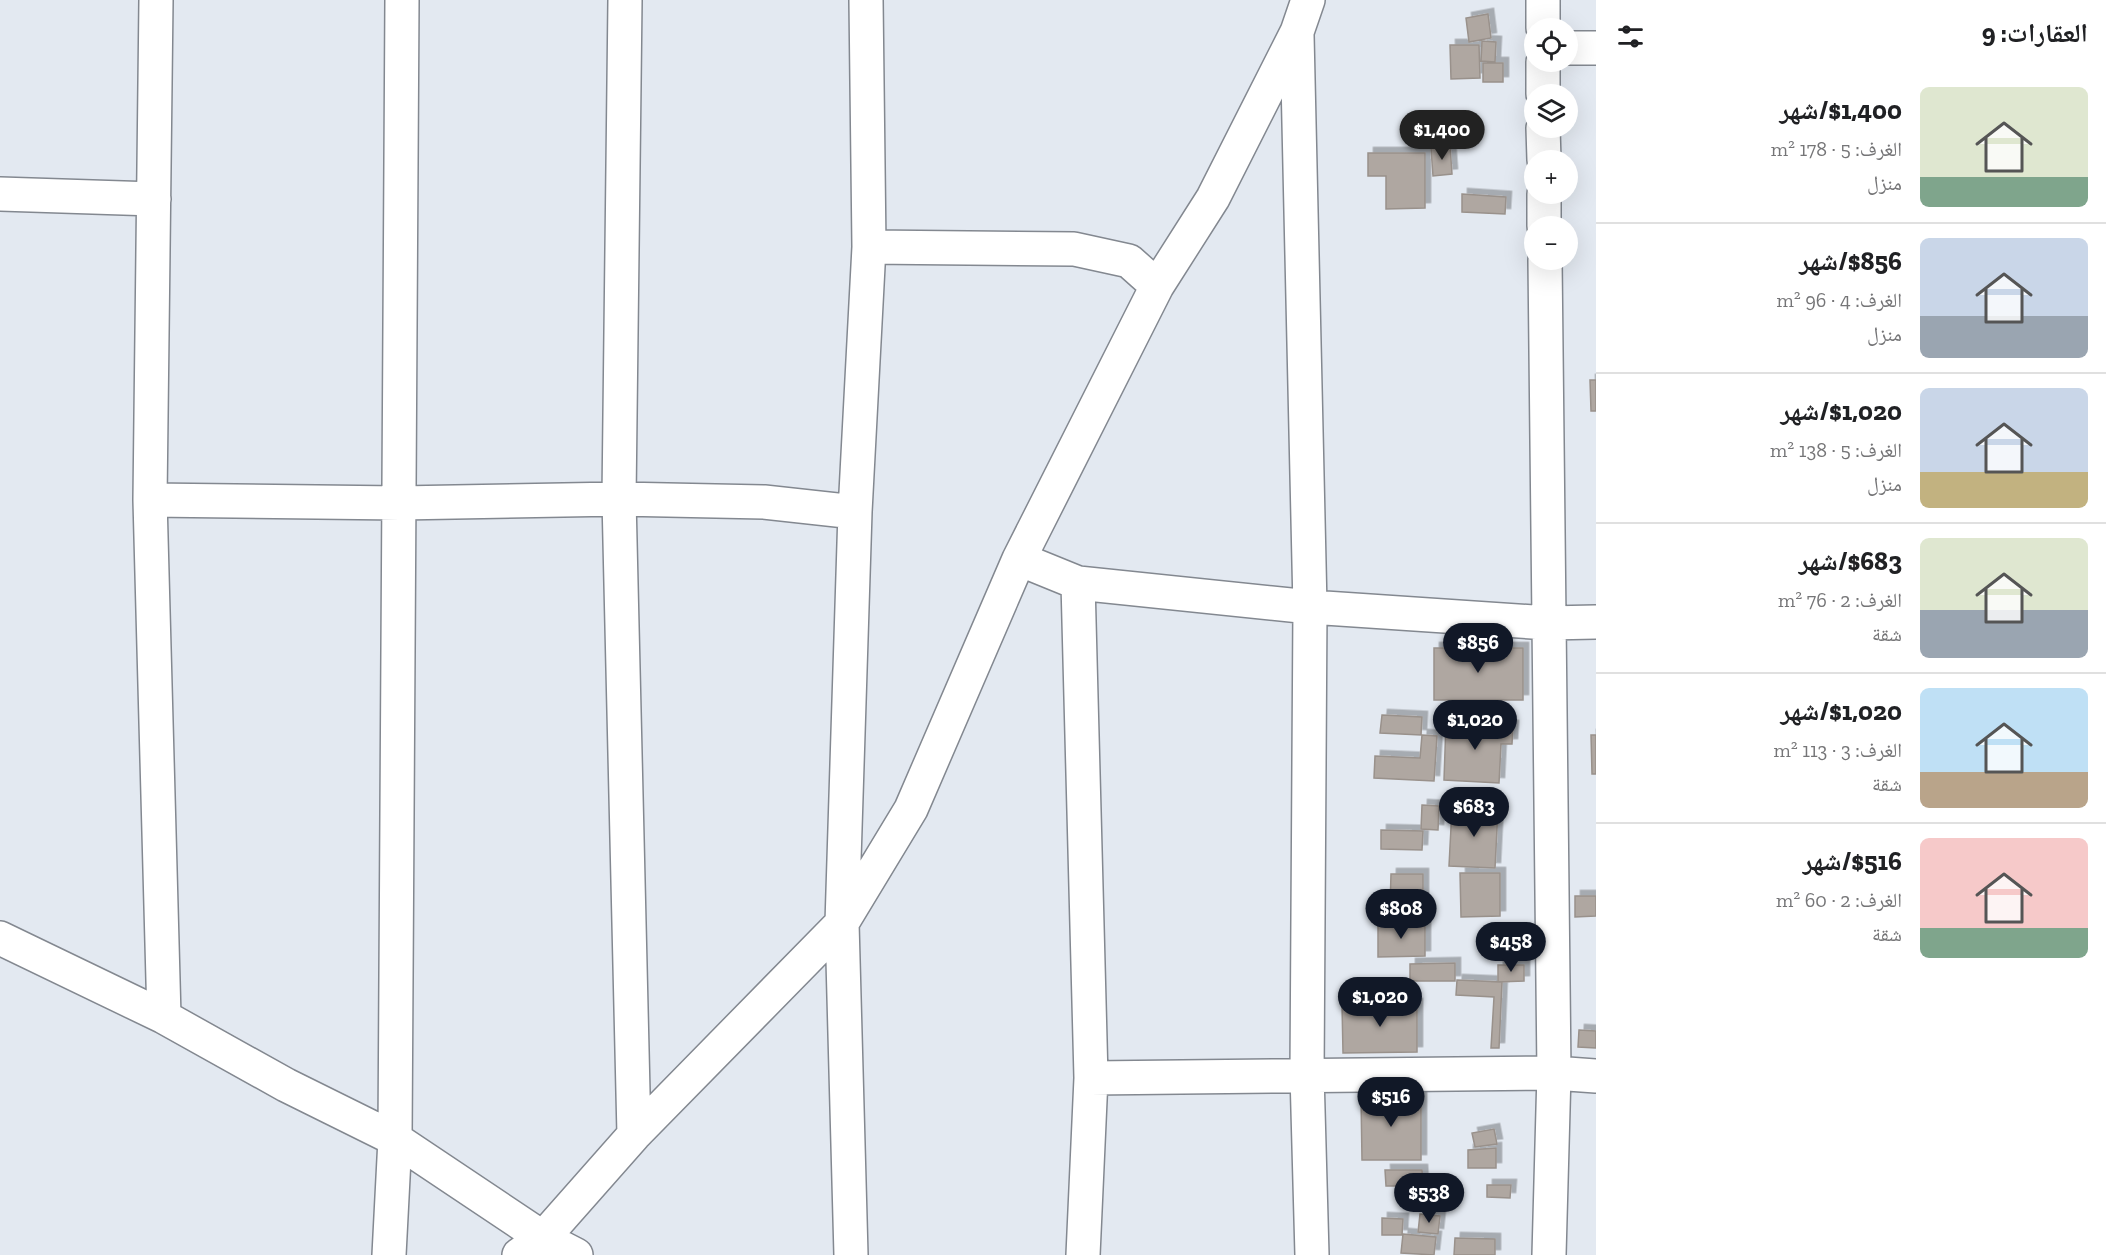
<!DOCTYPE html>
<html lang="ar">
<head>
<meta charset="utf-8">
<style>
  :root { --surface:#fff; --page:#f2f2f2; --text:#202124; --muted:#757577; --line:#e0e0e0; --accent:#111827 }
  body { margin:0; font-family:"Zilla Slab","Noto Naskh Arabic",serif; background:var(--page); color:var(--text); direction:rtl; height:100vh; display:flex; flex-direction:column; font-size:22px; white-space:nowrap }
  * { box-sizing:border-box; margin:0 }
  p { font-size:20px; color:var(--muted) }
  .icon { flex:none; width:33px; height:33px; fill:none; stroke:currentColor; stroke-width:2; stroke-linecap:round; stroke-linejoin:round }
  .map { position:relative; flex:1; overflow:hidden; direction:ltr }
  .details { display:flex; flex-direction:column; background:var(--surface); width:510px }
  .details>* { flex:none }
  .buttons { position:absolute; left:1524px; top:18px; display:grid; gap:12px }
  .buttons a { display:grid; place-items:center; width:54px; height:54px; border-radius:50%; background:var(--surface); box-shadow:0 6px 24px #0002; font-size:30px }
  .price { position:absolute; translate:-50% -51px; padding:0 14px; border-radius:21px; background:var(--accent); color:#fff; font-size:20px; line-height:39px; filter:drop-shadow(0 2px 3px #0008) }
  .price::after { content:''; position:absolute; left:50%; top:36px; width:18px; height:14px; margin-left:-9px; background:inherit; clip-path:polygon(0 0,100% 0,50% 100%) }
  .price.on { background:#222; color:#fff }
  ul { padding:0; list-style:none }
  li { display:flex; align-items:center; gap:18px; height:150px; padding:0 18px }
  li+li { border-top:2px solid var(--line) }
  li span { display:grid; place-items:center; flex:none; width:168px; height:120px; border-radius:9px; color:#555 }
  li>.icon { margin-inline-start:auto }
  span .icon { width:72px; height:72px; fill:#fffc; stroke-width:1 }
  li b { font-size:26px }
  h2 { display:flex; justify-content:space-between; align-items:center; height:72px; padding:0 18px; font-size:26px }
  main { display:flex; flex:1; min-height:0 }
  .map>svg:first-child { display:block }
  .building { fill:#afa7a1; stroke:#99918b; stroke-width:1.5; filter:url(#shadow) }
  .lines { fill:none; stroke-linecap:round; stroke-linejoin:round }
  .minor-casing { stroke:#838890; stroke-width:36 }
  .minor { stroke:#fff; stroke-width:33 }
</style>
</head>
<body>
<main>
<section class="details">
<h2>العقارات: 9<svg class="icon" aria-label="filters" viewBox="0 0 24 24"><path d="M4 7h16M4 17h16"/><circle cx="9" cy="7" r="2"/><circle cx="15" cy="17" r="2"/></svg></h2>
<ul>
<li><span style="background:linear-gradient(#dfe7d0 75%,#7fa58c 0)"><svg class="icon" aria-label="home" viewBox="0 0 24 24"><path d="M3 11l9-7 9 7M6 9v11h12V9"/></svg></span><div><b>$1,400/شهر</b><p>الغرف: 5 · 178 m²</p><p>منزل</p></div></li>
<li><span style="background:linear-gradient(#c9d6e8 65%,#9aa5b1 0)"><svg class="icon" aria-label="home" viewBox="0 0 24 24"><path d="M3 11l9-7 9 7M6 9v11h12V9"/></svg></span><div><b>$856/شهر</b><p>الغرف: 4 · 96 m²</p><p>منزل</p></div></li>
<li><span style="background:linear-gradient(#c9d6e8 70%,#c2b280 0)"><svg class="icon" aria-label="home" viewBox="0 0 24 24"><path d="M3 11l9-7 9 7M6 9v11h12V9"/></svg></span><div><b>$1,020/شهر</b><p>الغرف: 5 · 138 m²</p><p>منزل</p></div></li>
<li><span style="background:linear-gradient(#dfe7d0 60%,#9aa5b1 0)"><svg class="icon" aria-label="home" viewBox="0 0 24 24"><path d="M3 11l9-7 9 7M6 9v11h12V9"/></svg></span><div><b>$683/شهر</b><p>الغرف: 2 · 76 m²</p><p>شقة</p></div></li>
<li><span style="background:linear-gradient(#bfe0f5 70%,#b9a48a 0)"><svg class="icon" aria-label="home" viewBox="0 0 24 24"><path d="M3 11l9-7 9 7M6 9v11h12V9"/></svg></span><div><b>$1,020/شهر</b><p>الغرف: 3 · 113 m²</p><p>شقة</p></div></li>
<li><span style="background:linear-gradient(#f6c9c9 75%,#7fa58c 0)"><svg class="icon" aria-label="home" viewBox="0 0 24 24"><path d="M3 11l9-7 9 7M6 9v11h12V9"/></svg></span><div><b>$516/شهر</b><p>الغرف: 2 · 60 m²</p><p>شقة</p></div></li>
</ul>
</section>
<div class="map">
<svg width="1596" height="1255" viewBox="0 0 1596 1255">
  <defs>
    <filter id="shadow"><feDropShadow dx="5.5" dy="-5.5" stdDeviation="0" flood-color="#0004"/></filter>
  </defs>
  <rect width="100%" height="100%" fill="#e3e9f1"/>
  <path class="building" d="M 1488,14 L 1491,38 L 1469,42 L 1466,18 Z
    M 1482,41 L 1496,42 L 1495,62 L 1481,61 Z
    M 1450,45 L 1479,45 L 1480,78 L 1451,79 Z
    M 1483,63 L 1503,63 L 1503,82 L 1483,82 Z
    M 1450,146 L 1452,174 L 1433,176 L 1431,148 Z
    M 1368,153 L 1425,153 L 1425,208 L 1386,209 L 1386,176 L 1368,176 Z
    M 1462,194 L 1506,197 L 1505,214 L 1462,212 Z
    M 1590,380 L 1596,380 L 1596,411 L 1591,411 Z
    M 1434,648 L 1523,648 L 1523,700 L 1434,700 Z
    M 1382,715 L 1422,717 L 1421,735 L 1380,733 Z
    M 1446,722 L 1513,726 L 1512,744 L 1501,744 L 1499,783 L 1444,780 Z
    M 1422,735 L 1437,736 L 1434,781 L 1374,778 L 1375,756 L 1420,758 Z
    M 1591,735 L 1596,735 L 1596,774 L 1592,774 Z
    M 1422,805 L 1439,806 L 1438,830 L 1421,829 Z
    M 1452,808 L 1498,809 L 1495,868 L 1449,866 Z
    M 1381,830 L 1423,831 L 1422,850 L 1381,849 Z
    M 1460,873 L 1500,873 L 1500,916 L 1461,917 Z
    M 1391,874 L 1423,874 L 1423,908 L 1390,907 Z
    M 1575,896 L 1596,896 L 1596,916 L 1575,917 Z
    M 1378,924 L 1425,924 L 1425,956 L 1378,957 Z
    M 1455,963 L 1455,981 L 1410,981 L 1410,964 Z
    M 1498,965 L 1524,965 L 1524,981 L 1498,982 Z
    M 1457,980 L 1502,982 L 1499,1048 L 1491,1048 L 1494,997 L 1456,995 Z
    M 1417,1004 L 1417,1052 L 1343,1053 L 1342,1005 Z
    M 1579,1030 L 1596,1031 L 1596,1048 L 1578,1047 Z
    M 1361,1097 L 1421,1097 L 1421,1160 L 1362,1160 Z
    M 1494,1129 L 1497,1144 L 1475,1147 L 1472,1133 Z
    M 1496,1148 L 1496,1168 L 1468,1168 L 1468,1150 Z
    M 1385,1170 L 1422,1170 L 1423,1186 L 1386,1186 Z
    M 1487,1185 L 1511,1185 L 1510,1198 L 1487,1197 Z
    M 1420,1214 L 1440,1216 L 1438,1234 L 1418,1232 Z
    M 1382,1218 L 1403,1219 L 1402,1235 L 1382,1235 Z
    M 1403,1234 L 1436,1237 L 1434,1255 L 1401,1253 Z
    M 1455,1238 L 1495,1239 L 1495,1255 L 1454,1255 Z"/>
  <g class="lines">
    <g class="minor-casing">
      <path id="minor" d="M 156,0 L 150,500 L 164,1017
        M 625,0 L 619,499 L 634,1135
        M 1543,28 L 1543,0
        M 1297,35 L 1310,607 L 1307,1074 L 1312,1255
        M 1568,48 L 1596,48
        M 1543,62 L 1543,94
        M 1543,128 L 1544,160
        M 0,194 L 154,199
        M 1544,194 L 1544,226
        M 869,247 L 1074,249 L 1129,261 L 1157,286
        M 1545,260 L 1554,1073 L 1549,1255
        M 150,500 L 400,503 L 619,499 L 764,502 L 855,512
        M 1019,559 L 1078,583
        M 0,938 L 164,1017 L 286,1085 L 395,1139 L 543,1238 L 576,1255
        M 1091,1078 L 1554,1073 L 1596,1076
        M 389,1255 L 395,1139 L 402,0
        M 519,1255 L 543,1238 L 634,1135 L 842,923 L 911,809 L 1019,559 L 1157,286 L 1213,198 L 1297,32 L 1308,0
        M 851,1255 L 842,923 L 855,512 L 869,247 L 866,0
        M 1083,1255 L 1091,1078 L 1078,583 L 1310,607 L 1548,623 L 1596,622"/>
    </g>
    <use href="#minor" class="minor"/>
  </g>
</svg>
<div class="buttons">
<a><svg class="icon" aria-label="locate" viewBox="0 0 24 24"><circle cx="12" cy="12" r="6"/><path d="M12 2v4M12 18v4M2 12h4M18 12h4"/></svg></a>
<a><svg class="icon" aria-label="layers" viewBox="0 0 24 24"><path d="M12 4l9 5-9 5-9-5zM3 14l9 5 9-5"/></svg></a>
<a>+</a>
<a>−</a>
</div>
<b class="price on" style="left:1442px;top:161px">$1,400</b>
<b class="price" style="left:1478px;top:674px">$856</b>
<b class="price" style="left:1475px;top:751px">$1,020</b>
<b class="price" style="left:1474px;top:838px">$683</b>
<b class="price" style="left:1401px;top:940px">$808</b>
<b class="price" style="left:1511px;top:973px">$458</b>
<b class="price" style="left:1380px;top:1028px">$1,020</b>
<b class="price" style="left:1391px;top:1128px">$516</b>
<b class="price" style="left:1429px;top:1224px">$538</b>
</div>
</main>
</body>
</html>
